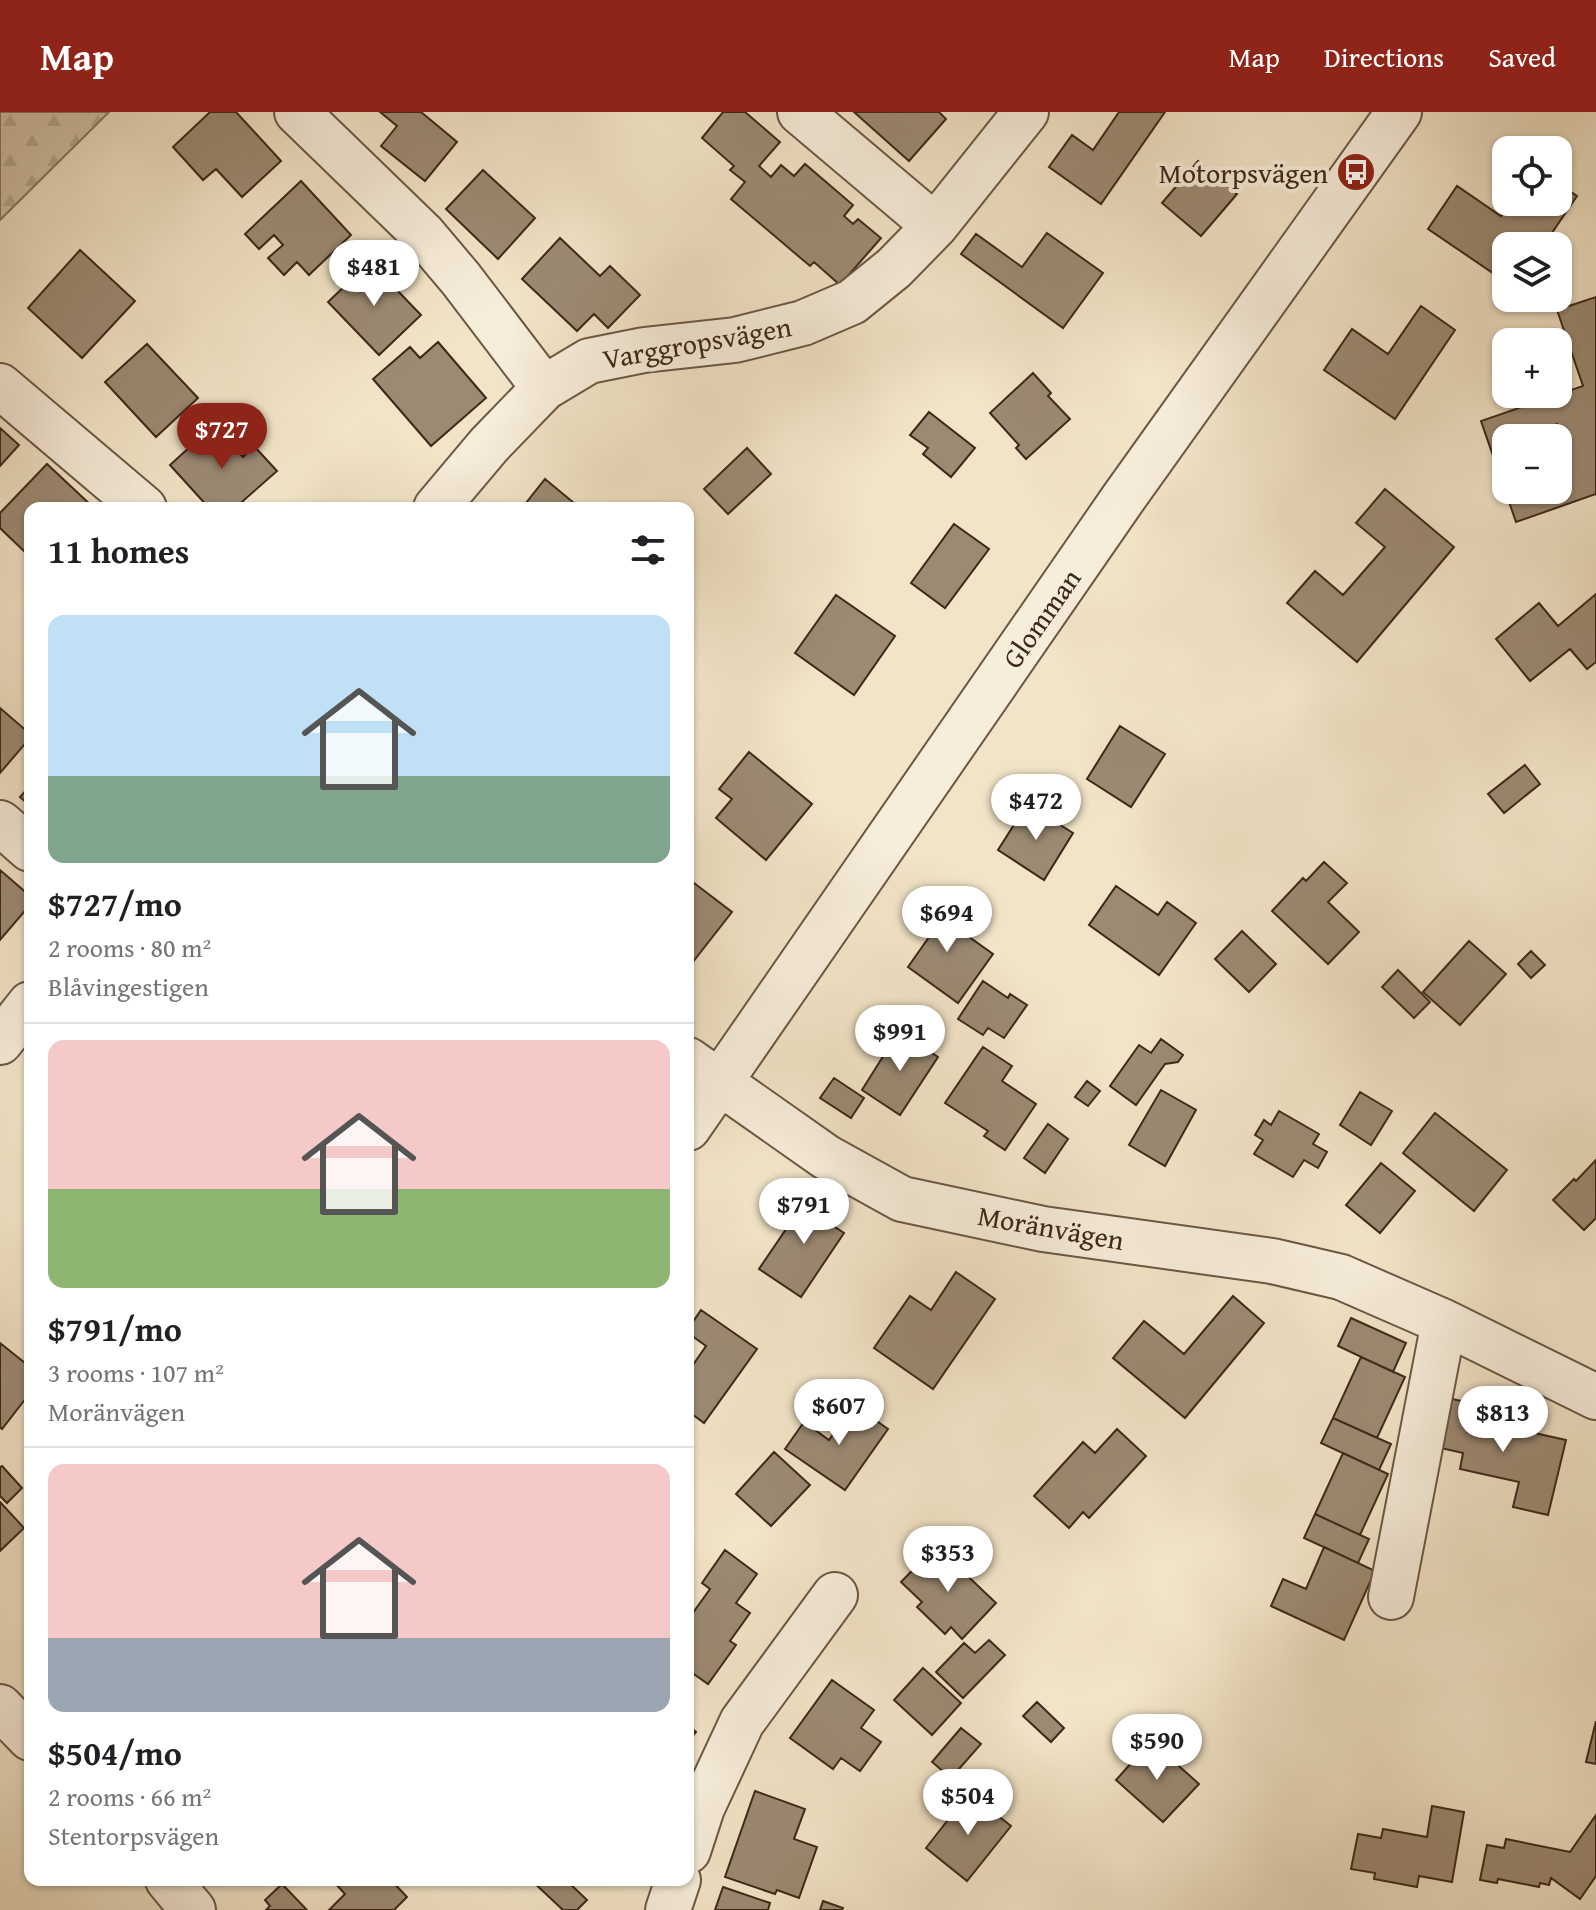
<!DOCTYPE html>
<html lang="en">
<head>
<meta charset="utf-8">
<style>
  :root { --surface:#fff; --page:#f2f2f2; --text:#202124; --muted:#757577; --line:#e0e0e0; --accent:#8f2418 }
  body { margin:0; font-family:"Gentium Book Plus",serif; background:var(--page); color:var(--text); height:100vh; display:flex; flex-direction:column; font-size:30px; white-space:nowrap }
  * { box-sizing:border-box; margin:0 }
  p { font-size:26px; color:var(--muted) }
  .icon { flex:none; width:44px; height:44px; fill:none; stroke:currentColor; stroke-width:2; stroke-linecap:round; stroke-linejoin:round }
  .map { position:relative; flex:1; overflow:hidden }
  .drawer { position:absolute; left:24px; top:390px; width:670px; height:1384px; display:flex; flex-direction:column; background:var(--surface); border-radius:16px; box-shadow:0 2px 6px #0004 }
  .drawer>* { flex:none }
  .controls { position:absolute; left:1492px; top:24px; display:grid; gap:16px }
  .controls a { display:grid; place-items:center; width:80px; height:80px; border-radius:16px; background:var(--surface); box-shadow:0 2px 6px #0004; font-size:40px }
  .price { position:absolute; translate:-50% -68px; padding:0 18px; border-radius:28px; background:#fff; color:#222; font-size:26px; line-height:52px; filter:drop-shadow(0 2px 4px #0008) }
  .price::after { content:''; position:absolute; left:50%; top:48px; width:24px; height:18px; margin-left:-12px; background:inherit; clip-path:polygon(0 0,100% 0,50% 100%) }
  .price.active { background:var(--accent); color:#fff }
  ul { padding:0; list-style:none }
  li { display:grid; align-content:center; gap:16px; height:424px; padding:0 24px }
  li+li { border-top:2px solid var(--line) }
  li span { display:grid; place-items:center; height:248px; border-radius:16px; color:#555 }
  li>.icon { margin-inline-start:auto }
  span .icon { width:144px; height:144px; fill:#fffc; stroke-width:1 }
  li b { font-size:34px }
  h2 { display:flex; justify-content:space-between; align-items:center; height:96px; padding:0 24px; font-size:34px }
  header { display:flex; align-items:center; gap:48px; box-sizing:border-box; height:112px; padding:0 40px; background:var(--accent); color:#fff }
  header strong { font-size:38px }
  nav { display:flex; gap:44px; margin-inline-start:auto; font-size:28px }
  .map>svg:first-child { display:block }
  .forest { fill:url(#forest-firs); stroke:#887660; stroke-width:2 }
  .building { fill:#9c8a73; stroke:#3e2818; stroke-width:2; fill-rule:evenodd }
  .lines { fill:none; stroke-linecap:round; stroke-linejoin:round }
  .minor-casing { stroke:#6b5744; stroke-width:48 }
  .minor { stroke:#f7eddb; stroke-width:44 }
  .labels { text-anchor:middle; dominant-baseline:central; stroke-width:8; stroke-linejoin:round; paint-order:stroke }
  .poi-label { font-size:28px; fill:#3e2818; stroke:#f7eddb; text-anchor:end }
  .street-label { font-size:28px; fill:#3e2818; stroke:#f7eddb }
</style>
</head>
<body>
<header>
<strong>Map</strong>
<nav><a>Map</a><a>Directions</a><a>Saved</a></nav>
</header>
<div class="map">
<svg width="1596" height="1798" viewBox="0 0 1596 1798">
  <defs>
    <pattern id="forest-firs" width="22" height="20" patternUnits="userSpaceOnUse" patternTransform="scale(2)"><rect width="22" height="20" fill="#d3c4a9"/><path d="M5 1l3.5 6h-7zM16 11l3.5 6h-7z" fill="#b6a891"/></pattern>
  </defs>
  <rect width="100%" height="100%" fill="#f2e4c7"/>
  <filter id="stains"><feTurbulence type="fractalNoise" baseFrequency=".0025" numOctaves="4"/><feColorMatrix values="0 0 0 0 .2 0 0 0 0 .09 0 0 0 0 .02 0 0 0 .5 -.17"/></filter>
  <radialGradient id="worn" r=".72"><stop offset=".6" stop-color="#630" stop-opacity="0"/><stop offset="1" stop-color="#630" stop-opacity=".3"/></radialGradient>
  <path class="forest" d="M 0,0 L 109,0 L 0,108 Z"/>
  <path class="building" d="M 210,0 L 236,0 L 281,49 L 242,85 L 216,57 L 203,68 L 173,35 Z
    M 380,0 L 421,0 L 457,30 L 425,69 L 381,34 L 397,14 Z
    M 723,0 L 745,0 L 780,30 L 759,54 L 771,65 L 781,53 L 794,64 L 805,52 L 853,93 L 844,104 L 853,112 L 858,107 L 881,126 L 840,173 L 814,150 L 810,154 L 731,87 L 745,70 L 730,58 L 734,54 L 702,26 Z
    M 854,0 L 939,0 L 946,7 L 909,49 Z
    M 1119,0 L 1165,0 L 1101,92 L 1049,55 L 1072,23 L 1093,38 Z
    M 1198,49 L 1237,82 L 1201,124 L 1162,91 Z
    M 483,58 L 535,106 L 498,147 L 446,97 Z
    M 301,69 L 351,123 L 309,163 L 297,150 L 284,163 L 268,146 L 283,133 L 274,123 L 259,137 L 245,122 Z
    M 1558,71 L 1577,84 L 1543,134 L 1506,134 L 1506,170 L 1428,117 L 1457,74 L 1501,104 L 1510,90 L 1558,90 Z
    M 1047,121 L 1103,161 L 1063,216 L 961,142 L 976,122 L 1022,155 Z
    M 560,126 L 600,164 L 610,154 L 640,183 L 608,216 L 594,202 L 577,219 L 522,167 Z
    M 80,138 L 135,189 L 82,246 L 28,196 Z
    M 370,150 L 421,203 L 379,243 L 328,190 Z
    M 1596,185 L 1596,382 L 1516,410 L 1481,309 L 1583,274 L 1557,198 ZM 1557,312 L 1570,348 L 1558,353 L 1558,378 L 1506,378 L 1506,326 L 1522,326 Z
    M 1421,194 L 1455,218 L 1395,307 L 1324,258 L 1352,217 L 1388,242 Z
    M 438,230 L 486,286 L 431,334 L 373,267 L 410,235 L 420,246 Z
    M 147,232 L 198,286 L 156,325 L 105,270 Z
    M 1033,261 L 1051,281 L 1048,284 L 1070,307 L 1026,347 L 1016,336 L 1019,333 L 990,301 Z
    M 929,300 L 975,336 L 951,365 L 923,342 L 928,336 L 910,323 Z
    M 214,313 L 243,345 L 254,334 L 277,359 L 235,396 L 209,396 L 170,353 Z
    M 0,316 L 19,333 L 0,354 Z
    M 747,336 L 771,362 L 728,402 L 704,377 Z
    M 47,352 L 94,396 L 30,396 L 30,445 L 0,416 L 0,401 Z
    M 545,367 L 580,396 L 522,396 Z
    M 1385,377 L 1454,435 L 1357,550 L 1287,491 L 1315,459 L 1343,483 L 1385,435 L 1356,411 Z
    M 954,412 L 989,437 L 945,496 L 911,471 Z
    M 1596,482 L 1596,550 L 1587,557 L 1570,537 L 1530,569 L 1496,527 L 1539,491 L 1558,514 Z
    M 836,483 L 895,524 L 854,583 L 795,541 Z
    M 0,596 L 30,622 L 30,626 L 0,661 Z
    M 1120,614 L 1165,642 L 1131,695 L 1087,667 Z
    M 749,640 L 812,692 L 766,748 L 716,706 L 732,687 L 719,677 Z
    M 1525,653 L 1540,672 L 1504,701 L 1488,682 Z
    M 30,674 L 30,694 L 20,685 Z
    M 1027,692 L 1073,721 L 1044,768 L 998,738 Z
    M 1324,750 L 1347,771 L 1328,790 L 1359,820 L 1328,852 L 1272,799 L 1303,766 L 1306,769 Z
    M 0,758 L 30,784 L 30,793 L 0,828 Z
    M 694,771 L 732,800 L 692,851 L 688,848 L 688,779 Z
    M 1116,774 L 1158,803 L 1167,790 L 1196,811 L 1159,863 L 1089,813 Z
    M 929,788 L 948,801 L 944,807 L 993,842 L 958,891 L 908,855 L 929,825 L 912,812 Z
    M 1242,819 L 1276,852 L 1249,880 L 1215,847 Z
    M 1469,829 L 1506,862 L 1460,913 L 1423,880 Z
    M 1531,839 L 1545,853 L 1531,866 L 1518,852 Z
    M 1398,858 L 1430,890 L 1414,906 L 1382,875 Z
    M 983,869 L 1008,886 L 1010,882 L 1027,893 L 1004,926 L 988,916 L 983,923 L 958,907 Z
    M 899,919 L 938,945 L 900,1003 L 862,978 Z
    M 1161,927 L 1183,943 L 1178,950 L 1165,952 L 1136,993 L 1110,974 L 1139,933 L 1151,941 Z
    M 983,935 L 1012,954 L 1002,969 L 1036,992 L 1005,1038 L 984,1024 L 988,1019 L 945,991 Z
    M 834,966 L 864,986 L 851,1006 L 820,986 Z
    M 1087,969 L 1100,979 L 1088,994 L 1075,985 Z
    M 1161,978 L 1196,998 L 1165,1054 L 1129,1033 Z
    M 1360,980 L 1392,999 L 1371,1033 L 1340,1013 Z
    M 1279,999 L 1319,1022 L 1313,1032 L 1327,1040 L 1318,1056 L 1304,1048 L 1293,1065 L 1254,1042 L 1263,1028 L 1255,1023 L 1264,1008 L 1271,1013 Z
    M 1435,1001 L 1507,1058 L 1474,1099 L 1403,1041 Z
    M 1048,1012 L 1068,1027 L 1045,1061 L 1024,1046 Z
    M 1596,1048 L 1596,1106 L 1584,1118 L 1553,1088 L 1574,1067 L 1576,1069 Z
    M 1381,1051 L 1415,1079 L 1380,1121 L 1346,1093 Z
    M 810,1082 L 840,1102 L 832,1113 L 844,1121 L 801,1185 L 759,1157 Z
    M 956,1160 L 995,1187 L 933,1277 L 874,1236 L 910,1184 L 931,1198 Z
    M 1233,1184 L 1264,1211 L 1185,1306 L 1113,1246 L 1144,1209 L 1184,1242 Z
    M 701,1198 L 757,1237 L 704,1311 L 688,1299 L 688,1260 L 706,1234 L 688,1221 L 688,1217 Z
    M 1351,1206 L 1406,1231 L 1393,1260 L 1338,1234 Z
    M 0,1231 L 30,1255 L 30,1281 L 2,1317 L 0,1315 Z
    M 1361,1245 L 1405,1265 L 1377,1326 L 1333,1306 Z
    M 1443,1285 L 1466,1290 L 1463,1305 L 1566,1328 L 1548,1403 L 1513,1395 L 1519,1370 L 1460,1357 L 1463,1341 L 1432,1334 Z
    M 854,1293 L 888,1317 L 845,1378 L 785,1337 L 804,1310 L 829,1328 Z
    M 1333,1306 L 1391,1332 L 1379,1358 L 1321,1331 Z
    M 1117,1317 L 1146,1344 L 1089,1406 L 1083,1400 L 1069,1416 L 1034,1384 L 1083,1330 L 1095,1341 Z
    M 774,1340 L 810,1373 L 771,1414 L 736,1382 Z
    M 1343,1341 L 1388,1362 L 1360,1423 L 1315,1402 Z
    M 2,1354 L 22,1376 L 7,1391 L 0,1384 L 0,1355 Z
    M 0,1390 L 24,1416 L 0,1439 Z
    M 1315,1402 L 1369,1427 L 1358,1451 L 1304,1426 Z
    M 936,1434 L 996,1491 L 962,1527 L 951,1515 L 945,1522 L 917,1495 L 922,1490 L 901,1470 Z
    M 1324,1435 L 1375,1459 L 1344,1528 L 1271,1494 L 1283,1467 L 1306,1477 Z
    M 725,1438 L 757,1462 L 736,1491 L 750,1501 L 730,1529 L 736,1533 L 708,1572 L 688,1558 L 688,1499 L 692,1502 L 710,1477 L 702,1471 Z
    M 989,1528 L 1005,1543 L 963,1586 L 936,1560 L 964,1531 L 975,1541 Z
    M 923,1556 L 961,1591 L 932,1623 L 894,1588 Z
    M 832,1568 L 874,1598 L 861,1616 L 881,1630 L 860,1659 L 841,1646 L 833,1657 L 790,1626 Z
    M 1037,1590 L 1064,1616 L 1051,1630 L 1023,1604 Z
    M 1596,1609 L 1596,1652 L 1586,1650 Z
    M 688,1613 L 696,1620 L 688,1629 Z
    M 961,1616 L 981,1632 L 951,1666 L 932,1650 Z
    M 1151,1629 L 1199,1672 L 1163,1710 L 1116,1668 Z
    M 755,1679 L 805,1697 L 794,1727 L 817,1735 L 799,1786 L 777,1778 L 775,1782 L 725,1765 Z
    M 969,1681 L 1011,1714 L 967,1769 L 926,1736 Z
    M 1432,1694 L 1464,1700 L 1452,1770 L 1419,1764 L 1417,1775 L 1374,1767 L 1375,1761 L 1351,1757 L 1358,1722 L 1381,1726 L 1383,1717 L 1427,1725 Z
    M 1596,1703 L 1596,1764 L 1580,1787 L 1551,1766 L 1549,1773 L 1540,1771 L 1539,1775 L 1498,1767 L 1497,1771 L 1480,1768 L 1487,1733 L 1504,1736 L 1506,1727 L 1570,1740 Z
    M 332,1768 L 391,1768 L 407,1785 L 394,1798 L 329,1798 L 345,1782 Z
    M 531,1768 L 566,1768 L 587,1788 L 577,1798 L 563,1798 Z
    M 282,1772 L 307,1798 L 266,1798 L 270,1794 L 265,1788 Z
    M 723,1775 L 770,1791 L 768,1798 L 715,1798 Z
    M 823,1789 L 843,1796 L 842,1798 L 820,1798 Z"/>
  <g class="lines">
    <g class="minor-casing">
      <path id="minor" d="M 297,0 L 423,122 L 461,167 L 544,276
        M 800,0 L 935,114
        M 0,274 L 144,396
        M 436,396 L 489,333 L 544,276 L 589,249 L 644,238 L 735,228 L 803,211 L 852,190 L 894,156 L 935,114 L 1026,0
        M 0,711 L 30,737
        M 0,930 L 30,892
        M 688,948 L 826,1045 L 902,1087 L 1043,1117 L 1272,1149 L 1341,1165 L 1444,1210 L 1596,1285
        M 688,1016 L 1122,388 L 1399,0
        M 1391,1485 L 1444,1210
        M 0,1595 L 30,1626
        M 688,1739 L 702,1696 L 742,1610 L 835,1483
        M 168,1768 L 193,1798
        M 668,1798 L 678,1768"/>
    </g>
    <use href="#minor" class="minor"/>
  </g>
  <defs>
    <g id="bus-disc" transform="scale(2)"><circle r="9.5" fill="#8f2418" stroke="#f7eddb"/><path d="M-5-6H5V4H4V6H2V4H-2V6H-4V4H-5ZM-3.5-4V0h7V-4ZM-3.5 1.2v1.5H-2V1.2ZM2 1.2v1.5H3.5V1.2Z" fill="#fff"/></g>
  </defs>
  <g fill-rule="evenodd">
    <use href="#bus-disc" x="1356" y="60"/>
  </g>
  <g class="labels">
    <g class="poi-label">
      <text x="1328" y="60">Motorpsvägen</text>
    </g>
    <g class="street-label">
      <text transform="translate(697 230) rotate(-10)">Varggropsvägen</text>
      <text transform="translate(1041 506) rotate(-55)">Glomman</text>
      <text transform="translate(1051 1115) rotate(10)">Moränvägen</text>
    </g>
  </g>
  <rect width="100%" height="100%" filter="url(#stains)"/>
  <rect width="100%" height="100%" fill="url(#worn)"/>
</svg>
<div class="controls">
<a><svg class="icon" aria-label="locate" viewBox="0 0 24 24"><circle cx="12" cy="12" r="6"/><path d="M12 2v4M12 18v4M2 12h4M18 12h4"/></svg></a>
<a><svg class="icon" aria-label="layers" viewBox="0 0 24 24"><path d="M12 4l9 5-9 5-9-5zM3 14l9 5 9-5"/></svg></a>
<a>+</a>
<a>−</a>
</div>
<b class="price" style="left:374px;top:196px">$481</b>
<b class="price active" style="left:222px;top:359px">$727</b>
<b class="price" style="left:1036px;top:730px">$472</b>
<b class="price" style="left:947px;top:842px">$694</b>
<b class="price" style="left:900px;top:961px">$991</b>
<b class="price" style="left:804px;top:1134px">$791</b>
<b class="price" style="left:839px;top:1335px">$607</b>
<b class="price" style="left:1503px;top:1342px">$813</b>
<b class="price" style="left:948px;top:1482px">$353</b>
<b class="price" style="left:1157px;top:1670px">$590</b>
<b class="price" style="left:968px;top:1725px">$504</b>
<section class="drawer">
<h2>11 homes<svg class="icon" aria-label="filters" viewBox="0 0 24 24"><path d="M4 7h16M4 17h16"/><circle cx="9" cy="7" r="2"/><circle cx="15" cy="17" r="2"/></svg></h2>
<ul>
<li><span style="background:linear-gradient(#bfe0f5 65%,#7fa58c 0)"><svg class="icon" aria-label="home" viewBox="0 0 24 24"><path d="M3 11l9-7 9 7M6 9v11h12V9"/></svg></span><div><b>$727/mo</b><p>2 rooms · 80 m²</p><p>Blåvingestigen</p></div></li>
<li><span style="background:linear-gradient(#f6c9c9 60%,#8fb573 0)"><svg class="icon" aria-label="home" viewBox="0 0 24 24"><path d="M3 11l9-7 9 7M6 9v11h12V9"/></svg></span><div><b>$791/mo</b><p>3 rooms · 107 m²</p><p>Moränvägen</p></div></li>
<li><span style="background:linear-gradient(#f6c9c9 70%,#9aa5b1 0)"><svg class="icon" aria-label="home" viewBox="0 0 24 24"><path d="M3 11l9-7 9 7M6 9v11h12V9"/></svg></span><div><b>$504/mo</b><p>2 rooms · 66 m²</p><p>Stentorpsvägen</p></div></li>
</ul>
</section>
</div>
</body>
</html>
